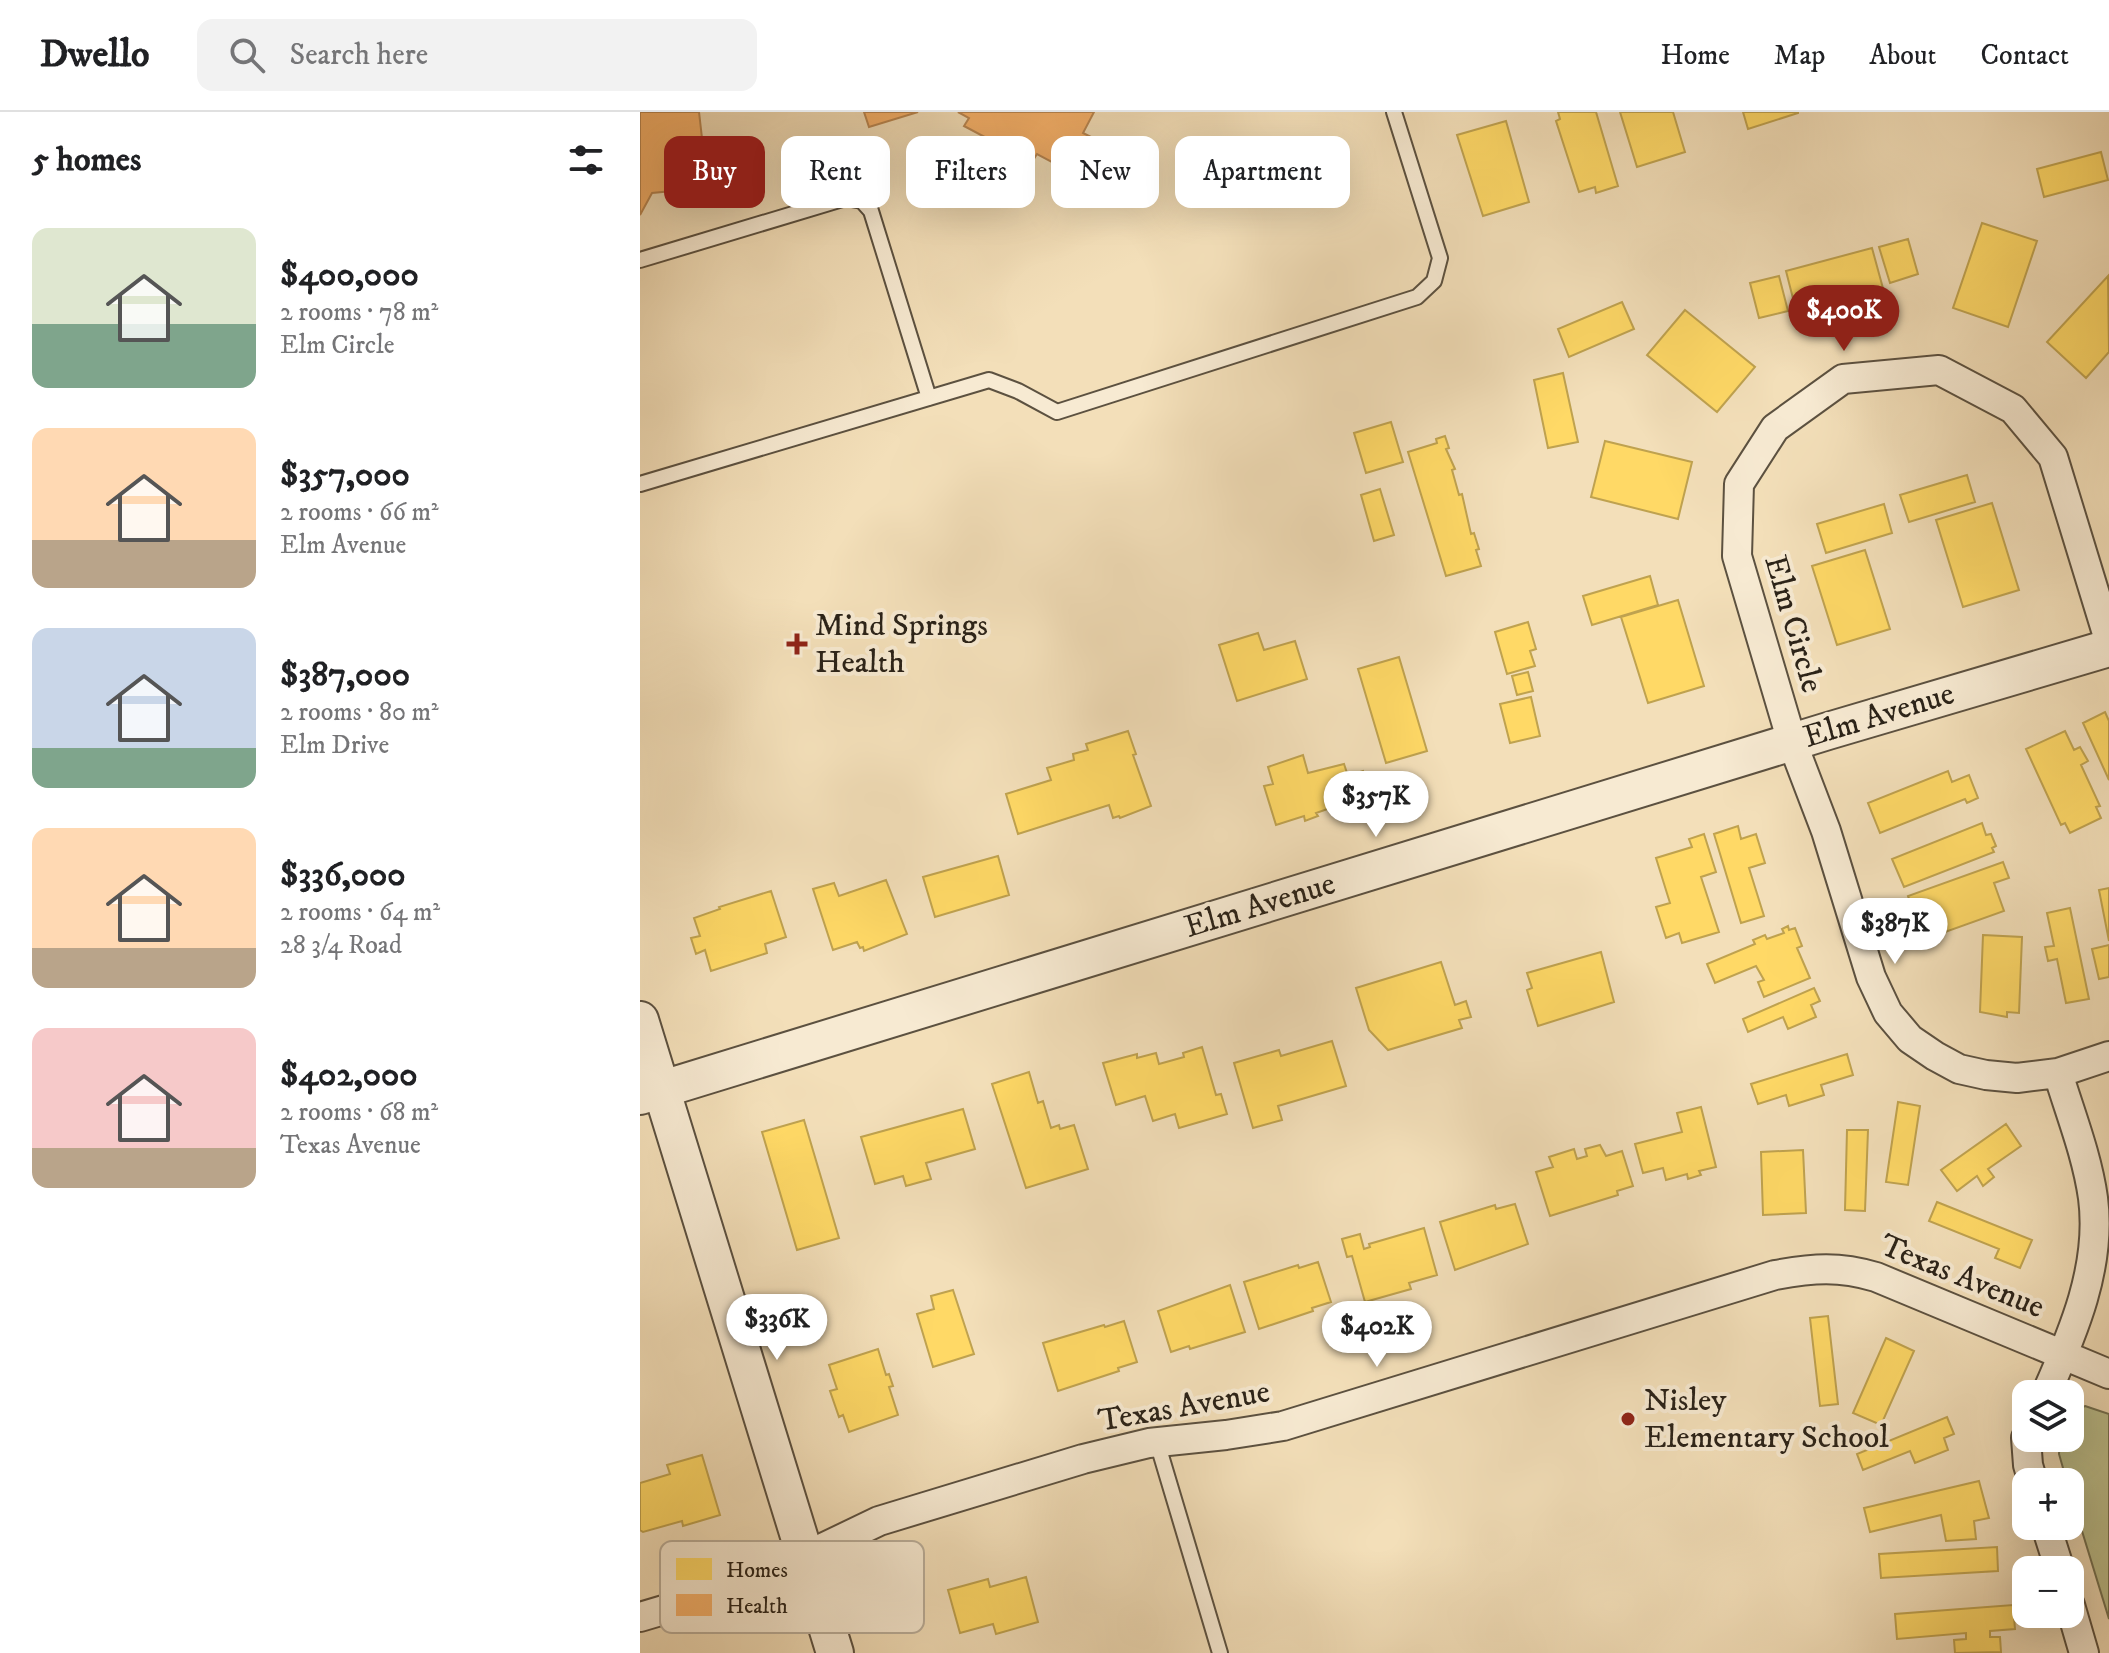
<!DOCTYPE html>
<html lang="en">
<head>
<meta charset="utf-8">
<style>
  :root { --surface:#fff; --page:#f2f2f2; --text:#202124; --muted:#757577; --line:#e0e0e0; --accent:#8f2418 }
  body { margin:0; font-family:"IM FELL DW Pica",serif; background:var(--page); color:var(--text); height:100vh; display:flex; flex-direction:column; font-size:30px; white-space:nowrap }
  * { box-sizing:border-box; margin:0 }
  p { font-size:26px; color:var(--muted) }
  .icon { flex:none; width:44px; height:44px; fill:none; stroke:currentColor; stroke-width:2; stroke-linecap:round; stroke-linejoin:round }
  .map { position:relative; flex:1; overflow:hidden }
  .panel { display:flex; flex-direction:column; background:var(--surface); width:640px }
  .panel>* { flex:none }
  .hud { position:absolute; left:24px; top:24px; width:760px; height:72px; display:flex; gap:16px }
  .controls { position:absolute; left:1372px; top:1268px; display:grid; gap:16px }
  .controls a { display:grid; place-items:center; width:72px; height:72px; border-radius:16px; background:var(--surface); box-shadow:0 8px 32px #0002; font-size:40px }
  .price { position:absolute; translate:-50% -68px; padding:0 18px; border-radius:28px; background:#fff; color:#222; font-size:26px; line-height:52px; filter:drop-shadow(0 2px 4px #0008) }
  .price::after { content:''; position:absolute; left:50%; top:48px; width:24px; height:18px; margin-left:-12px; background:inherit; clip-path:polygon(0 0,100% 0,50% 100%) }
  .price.on { background:var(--accent); color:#fff }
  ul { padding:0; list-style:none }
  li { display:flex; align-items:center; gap:24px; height:200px; padding:0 32px }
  li span { display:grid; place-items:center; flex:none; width:224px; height:160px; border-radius:16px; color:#555 }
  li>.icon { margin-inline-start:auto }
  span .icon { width:96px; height:96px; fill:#fffc; stroke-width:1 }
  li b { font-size:34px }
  h2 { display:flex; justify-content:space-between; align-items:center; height:96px; padding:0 32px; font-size:34px }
  .pill { padding:0 28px; border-radius:16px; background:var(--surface); box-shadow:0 8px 32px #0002; font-size:28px; line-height:72px }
  .pill.on { background:var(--accent); color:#fff }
  header { display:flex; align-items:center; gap:48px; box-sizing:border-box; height:112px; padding:0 40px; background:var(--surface); border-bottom:2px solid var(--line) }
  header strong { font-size:38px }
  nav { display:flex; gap:44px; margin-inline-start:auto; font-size:28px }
  .search { width:560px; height:72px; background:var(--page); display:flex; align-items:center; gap:20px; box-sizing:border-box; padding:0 28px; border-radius:16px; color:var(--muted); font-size:30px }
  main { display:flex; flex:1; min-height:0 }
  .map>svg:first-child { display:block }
  .green { fill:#bdc18e; stroke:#747253; stroke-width:2 }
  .homes { fill:#ffd966; stroke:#bfa24f; stroke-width:2 }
  .health { fill:#f6b26b; stroke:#b98752; stroke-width:2 }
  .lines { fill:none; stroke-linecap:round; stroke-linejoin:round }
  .service-casing { stroke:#5c5140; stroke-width:18 }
  .minor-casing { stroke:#5c5140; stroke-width:32 }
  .tertiary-casing { stroke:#5c5140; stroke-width:40 }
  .service { stroke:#f7ead2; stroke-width:14 }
  .minor { stroke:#f7ead2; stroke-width:28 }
  .tertiary { stroke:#f7ead2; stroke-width:36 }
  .poi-dot { fill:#8f2418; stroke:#f7ead2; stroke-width:3 }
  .labels { text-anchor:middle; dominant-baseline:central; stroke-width:8; stroke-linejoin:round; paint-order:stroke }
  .street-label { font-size:32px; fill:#2a2218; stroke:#f7ead2 }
  .poi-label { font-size:32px; fill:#2a2218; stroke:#f7ead2; text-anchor:start }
  .key { fill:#f7ead2; stroke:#baae9a; stroke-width:2 }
  .key-label { font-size:22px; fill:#2a2218 }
</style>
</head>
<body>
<header>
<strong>Dwello</strong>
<div class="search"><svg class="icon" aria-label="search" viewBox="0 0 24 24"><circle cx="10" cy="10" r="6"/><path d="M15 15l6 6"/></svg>Search here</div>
<nav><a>Home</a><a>Map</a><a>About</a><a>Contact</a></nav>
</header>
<main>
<section class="panel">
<h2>5 homes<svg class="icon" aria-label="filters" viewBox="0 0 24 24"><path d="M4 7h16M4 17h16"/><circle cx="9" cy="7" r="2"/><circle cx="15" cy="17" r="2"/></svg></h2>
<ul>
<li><span style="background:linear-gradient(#dfe7d0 60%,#7fa58c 0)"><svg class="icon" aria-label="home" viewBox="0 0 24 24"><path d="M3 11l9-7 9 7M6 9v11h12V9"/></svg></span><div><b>$400,000</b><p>2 rooms · 78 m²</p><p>Elm Circle</p></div></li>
<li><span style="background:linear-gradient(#ffd9b3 70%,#b9a48a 0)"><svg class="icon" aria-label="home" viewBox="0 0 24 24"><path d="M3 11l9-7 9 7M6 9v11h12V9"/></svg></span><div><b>$357,000</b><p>2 rooms · 66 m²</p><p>Elm Avenue</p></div></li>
<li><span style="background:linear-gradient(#c9d6e8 75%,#7fa58c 0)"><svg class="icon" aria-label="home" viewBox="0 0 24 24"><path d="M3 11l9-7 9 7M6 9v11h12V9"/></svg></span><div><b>$387,000</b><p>2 rooms · 80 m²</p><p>Elm Drive</p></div></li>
<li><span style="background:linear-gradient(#ffd9b3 75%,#b9a48a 0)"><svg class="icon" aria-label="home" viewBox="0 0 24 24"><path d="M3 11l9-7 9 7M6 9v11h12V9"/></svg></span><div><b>$336,000</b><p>2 rooms · 64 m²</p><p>28 3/4 Road</p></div></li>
<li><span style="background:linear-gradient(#f6c9c9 75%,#b9a48a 0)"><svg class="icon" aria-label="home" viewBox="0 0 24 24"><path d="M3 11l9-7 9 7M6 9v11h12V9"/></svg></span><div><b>$402,000</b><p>2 rooms · 68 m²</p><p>Texas Avenue</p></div></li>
</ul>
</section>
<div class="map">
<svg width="1469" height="1541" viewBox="0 0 1469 1541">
  <rect width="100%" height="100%" fill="#f3dfb9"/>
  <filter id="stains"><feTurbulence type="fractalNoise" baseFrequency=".0025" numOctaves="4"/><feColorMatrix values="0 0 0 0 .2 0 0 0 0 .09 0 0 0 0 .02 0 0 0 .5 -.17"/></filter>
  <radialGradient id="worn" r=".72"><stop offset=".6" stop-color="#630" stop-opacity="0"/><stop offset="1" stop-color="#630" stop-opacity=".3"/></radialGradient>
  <path class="green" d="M 1445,1294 L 1469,1302 L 1469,1507 L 1430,1380 L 1430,1370 L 1427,1370 L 1419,1342 L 1420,1326 L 1430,1326 L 1430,1304 Z"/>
  <path class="homes" d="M 918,0 L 956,0 L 978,74 L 956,81 L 955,75 L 939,80 L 916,9 L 920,7 Z
    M 980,0 L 1033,0 L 1045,40 L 997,55 Z
    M 1103,0 L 1158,0 L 1158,1 L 1108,17 Z
    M 866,9 L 889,90 L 843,104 L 817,23 Z
    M 1461,40 L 1468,68 L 1404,85 L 1397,57 Z
    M 1342,111 L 1397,129 L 1368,215 L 1313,196 Z
    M 1268,127 L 1278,162 L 1250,171 L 1239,135 Z
    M 1232,136 L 1247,191 L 1160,214 L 1146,159 Z
    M 1139,164 L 1148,199 L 1119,206 L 1110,171 Z
    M 1468,164 L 1469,240 L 1446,266 L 1407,230 Z
    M 982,190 L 994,217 L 929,245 L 918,217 Z
    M 1045,198 L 1115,255 L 1077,300 L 1007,243 Z
    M 923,261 L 938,330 L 908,336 L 894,268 Z
    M 751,310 L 763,350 L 726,361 L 714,321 Z
    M 805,324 L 809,336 L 806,337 L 815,357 L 812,358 L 819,383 L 822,382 L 831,422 L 834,421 L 839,437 L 836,438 L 841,454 L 806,464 L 768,340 L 797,331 L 796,327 Z
    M 965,329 L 1052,350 L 1038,407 L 951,385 Z
    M 1327,363 L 1335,390 L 1269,410 L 1260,383 Z
    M 740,377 L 754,423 L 734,429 L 721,383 Z
    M 1352,391 L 1379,478 L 1323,495 L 1296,408 Z
    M 1244,392 L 1252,421 L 1186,441 L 1177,412 Z
    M 1225,438 L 1250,517 L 1197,533 L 1172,454 Z
    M 1010,464 L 1018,493 L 952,513 L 943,484 Z
    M 1038,488 L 1064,574 L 1008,591 L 981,505 Z
    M 888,510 L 896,537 L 890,539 L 895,554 L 867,562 L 855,520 Z
    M 618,521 L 624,538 L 655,529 L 667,567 L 597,589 L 579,533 Z
    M 759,545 L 787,639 L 746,651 L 718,557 Z
    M 888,560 L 893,579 L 877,583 L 872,564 Z
    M 891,585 L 900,624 L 870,631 L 860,592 Z
    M 1465,600 L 1469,609 L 1469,668 L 1443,611 Z
    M 488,619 L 496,642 L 493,643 L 511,694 L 480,706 L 479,704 L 473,706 L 469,693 L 378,722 L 366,682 L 411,668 L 407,656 L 434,648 L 433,642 L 448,638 L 446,632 Z
    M 1425,619 L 1434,638 L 1440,635 L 1448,649 L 1441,653 L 1460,694 L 1456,695 L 1461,706 L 1430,721 L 1425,711 L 1421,713 L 1386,637 Z
    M 663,643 L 668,661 L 704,652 L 708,664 L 723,659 L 730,682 L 676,701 L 678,704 L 665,709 L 664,704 L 636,713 L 624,674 L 633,672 L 628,655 Z
    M 1308,659 L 1312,670 L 1329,663 L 1338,686 L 1327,691 L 1325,687 L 1240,721 L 1228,691 Z
    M 1342,711 L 1346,723 L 1351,722 L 1356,734 L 1352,736 L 1354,740 L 1264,775 L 1252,747 Z
    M 1098,714 L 1101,727 L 1116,722 L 1125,751 L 1109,756 L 1124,804 L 1101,811 L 1074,722 Z
    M 1064,722 L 1076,760 L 1061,765 L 1079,820 L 1042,831 L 1039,821 L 1026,826 L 1016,795 L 1030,791 L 1016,746 L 1052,735 L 1049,727 Z
    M 358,744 L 369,783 L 295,805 L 283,765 Z
    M 1363,750 L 1369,766 L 1354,771 L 1364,799 L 1280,829 L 1273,811 L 1277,809 L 1268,784 Z
    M 246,768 L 267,822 L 224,839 L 223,835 L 220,836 L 217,830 L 193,838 L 173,777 L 194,771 L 199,784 Z
    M 1469,776 L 1469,829 L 1459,778 Z
    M 131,779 L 146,825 L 125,832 L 127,841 L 71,859 L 65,838 L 56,842 L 51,826 L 60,824 L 54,806 L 80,797 L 79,795 Z
    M 1430,796 L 1449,887 L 1426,891 L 1417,847 L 1408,849 L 1405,835 L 1414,834 L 1407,801 Z
    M 1148,814 L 1149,818 L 1155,816 L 1162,834 L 1157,836 L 1170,866 L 1124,885 L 1118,870 L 1124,868 L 1116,854 L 1075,871 L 1067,852 L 1115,832 L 1113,828 L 1125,823 L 1127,827 L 1144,821 L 1142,817 Z
    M 1343,823 L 1382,825 L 1379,901 L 1367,900 L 1367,905 L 1340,900 Z
    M 1469,833 L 1469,865 L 1459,867 L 1452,837 Z
    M 961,840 L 974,890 L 898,914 L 887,878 L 892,876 L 887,861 Z
    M 801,850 L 815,893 L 826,889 L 831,905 L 819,908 L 822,916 L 748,938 L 729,918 L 716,876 Z
    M 1174,876 L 1180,889 L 1171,893 L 1176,905 L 1148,917 L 1143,905 L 1108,920 L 1103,907 Z
    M 692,929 L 706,974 L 638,994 L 642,1008 L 613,1016 L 594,951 L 639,938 L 641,944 Z
    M 562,935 L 576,983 L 581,982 L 587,1002 L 539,1016 L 535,1002 L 513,1009 L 505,984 L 476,993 L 463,951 L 497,942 L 497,946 L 516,941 L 519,952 L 544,945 L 543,941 Z
    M 1207,942 L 1213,963 L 1181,973 L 1184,983 L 1149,994 L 1146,983 L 1118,992 L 1111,972 Z
    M 389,960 L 398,991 L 403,989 L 411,1016 L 419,1013 L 420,1017 L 434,1013 L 448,1057 L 386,1076 L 352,972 Z
    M 1258,990 L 1280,994 L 1268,1073 L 1246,1070 Z
    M 1061,995 L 1076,1055 L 1059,1059 L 1061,1063 L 1048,1067 L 1047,1062 L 1026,1068 L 1023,1056 L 1003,1061 L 995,1032 L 1042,1020 L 1037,1001 Z
    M 323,997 L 335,1037 L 286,1051 L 291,1067 L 266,1074 L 263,1064 L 235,1072 L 221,1025 Z
    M 164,1008 L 199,1126 L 157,1138 L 122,1020 Z
    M 1366,1012 L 1381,1034 L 1348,1057 L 1354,1065 L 1343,1074 L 1337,1064 L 1317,1079 L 1301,1058 Z
    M 1207,1018 L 1228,1018 L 1225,1099 L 1205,1098 Z
    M 960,1033 L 966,1044 L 982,1039 L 993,1074 L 977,1079 L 978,1083 L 910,1104 L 896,1060 L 913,1055 L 909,1045 L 934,1037 L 937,1047 L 947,1044 L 945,1037 Z
    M 1163,1038 L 1166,1101 L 1123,1103 L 1121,1040 Z
    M 1297,1090 L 1392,1128 L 1380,1156 L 1355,1146 L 1359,1137 L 1289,1109 Z
    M 875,1092 L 888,1132 L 815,1158 L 800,1110 L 855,1093 L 856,1097 Z
    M 784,1116 L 797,1163 L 769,1171 L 771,1177 L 725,1190 L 712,1144 L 707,1145 L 702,1127 L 720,1122 L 724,1137 L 730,1135 L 729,1132 Z
    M 678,1150 L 691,1190 L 672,1196 L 673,1199 L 619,1217 L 604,1170 L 658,1153 L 659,1156 Z
    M 590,1173 L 605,1220 L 550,1237 L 549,1234 L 531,1240 L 518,1199 Z
    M 313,1178 L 334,1242 L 293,1255 L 277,1202 L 294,1197 L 291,1184 Z
    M 1188,1204 L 1198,1292 L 1180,1294 L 1170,1206 Z
    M 484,1209 L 497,1250 L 478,1256 L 479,1259 L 418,1279 L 403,1231 L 464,1213 L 465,1215 Z
    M 1246,1226 L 1274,1239 L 1241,1313 L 1213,1301 Z
    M 238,1237 L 246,1263 L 249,1262 L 253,1274 L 249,1275 L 258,1303 L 209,1320 L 203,1303 L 199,1305 L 190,1279 L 197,1277 L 189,1253 Z
    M 1307,1305 L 1314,1322 L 1304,1326 L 1308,1338 L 1275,1351 L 1270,1339 L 1223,1358 L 1217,1342 Z
    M 62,1343 L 80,1403 L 43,1414 L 42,1409 L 3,1420 L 0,1418 L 0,1371 L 30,1362 L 27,1353 Z
    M 1339,1369 L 1349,1406 L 1334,1409 L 1336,1427 L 1306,1429 L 1301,1403 L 1230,1420 L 1224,1396 Z
    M 1357,1435 L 1358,1459 L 1241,1466 L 1239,1442 Z
    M 386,1465 L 398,1510 L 356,1522 L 353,1512 L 320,1521 L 308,1478 L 348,1467 L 350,1475 Z
    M 1373,1493 L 1375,1517 L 1350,1519 L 1350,1525 L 1360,1525 L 1361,1540 L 1315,1541 L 1314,1528 L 1326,1527 L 1326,1521 L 1257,1527 L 1255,1502 Z"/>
  <path class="health" d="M 0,0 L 59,0 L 67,70 L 53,72 L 53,77 L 12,81 L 0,103 Z
    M 224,0 L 278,0 L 229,15 Z
    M 318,0 L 454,0 L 443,21 L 461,30 L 442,66 L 397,42 L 392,50 L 324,14 L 329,6 Z"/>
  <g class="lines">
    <g class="service-casing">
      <path id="service" d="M 0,148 L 206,86 L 222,89 L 231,99 L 289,286
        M 0,372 L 349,268 L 378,279 L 417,300 L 777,185 L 794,169 L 800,146 L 754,0
        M 517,1330 L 580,1541"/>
    </g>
    <g class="minor-casing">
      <path id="minor" d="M 1469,528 L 1413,345 L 1373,297 L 1299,258 L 1203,267 L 1135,316 L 1099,372 L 1097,444 L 1152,630 L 1186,719 L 1231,865 L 1248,901 L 1270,927 L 1295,944 L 1319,957 L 1346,963 L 1377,966 L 1418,961 L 1469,944
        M 1406,1282 C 1433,1221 1462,1154 1453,1086 C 1447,1043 1430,1001 1418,961
        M 1386,1326 L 1388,1353 L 1393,1370
        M 1406,1414 L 1420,1458
        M 1430,1493 L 1444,1541
        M 0,1505 L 101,1475 L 239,1409 L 443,1347 L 509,1331 L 586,1323 L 643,1314 L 1135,1163 C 1174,1156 1199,1154 1236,1165 L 1469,1262"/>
    </g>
    <g class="tertiary-casing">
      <path id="tertiary" d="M 0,908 L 195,1541
        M 0,984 L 1188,619 L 1469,536"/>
    </g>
    <use href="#service" class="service"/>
    <use href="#minor" class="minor"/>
    <use href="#tertiary" class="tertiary"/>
  </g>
  <g class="poi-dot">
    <path d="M153 520h8v8h8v8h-8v8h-8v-8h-8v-8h8z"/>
    <circle cx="988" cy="1307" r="8"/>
  </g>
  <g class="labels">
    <g class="street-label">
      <text transform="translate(1153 512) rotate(74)">Elm Circle</text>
      <text transform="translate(1239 604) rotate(-17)">Elm Avenue</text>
      <text transform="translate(620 794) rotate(-17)">Elm Avenue</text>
      <text transform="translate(1322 1165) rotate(22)">Texas Avenue</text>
      <text transform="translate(544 1295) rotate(-10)">Texas Avenue</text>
    </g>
    <g class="poi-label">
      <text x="175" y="514">Mind Springs<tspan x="175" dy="37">Health</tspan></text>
      <text x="1004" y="1289">Nisley<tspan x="1004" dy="37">Elementary School</tspan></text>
    </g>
  </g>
  <rect x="20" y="1429" width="264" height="92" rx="12" class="key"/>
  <rect x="36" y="1446" width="36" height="22" fill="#ffd966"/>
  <rect x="36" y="1482" width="36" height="22" fill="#f6b26b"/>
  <g class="key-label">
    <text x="86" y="1465">Homes</text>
    <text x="86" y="1501">Health</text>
  </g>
  <rect width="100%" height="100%" filter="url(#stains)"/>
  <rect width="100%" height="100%" fill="url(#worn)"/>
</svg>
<div class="controls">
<a><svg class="icon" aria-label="layers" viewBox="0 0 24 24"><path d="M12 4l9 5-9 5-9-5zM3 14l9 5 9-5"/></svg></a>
<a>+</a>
<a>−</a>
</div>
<b class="price on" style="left:1204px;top:241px">$400K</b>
<b class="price" style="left:736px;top:727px">$357K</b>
<b class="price" style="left:1255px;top:854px">$387K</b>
<b class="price" style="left:137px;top:1250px">$336K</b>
<b class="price" style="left:737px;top:1257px">$402K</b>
<div class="hud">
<a class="pill on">Buy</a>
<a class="pill">Rent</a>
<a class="pill">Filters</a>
<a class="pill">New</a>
<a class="pill">Apartment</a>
</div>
</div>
</main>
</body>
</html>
